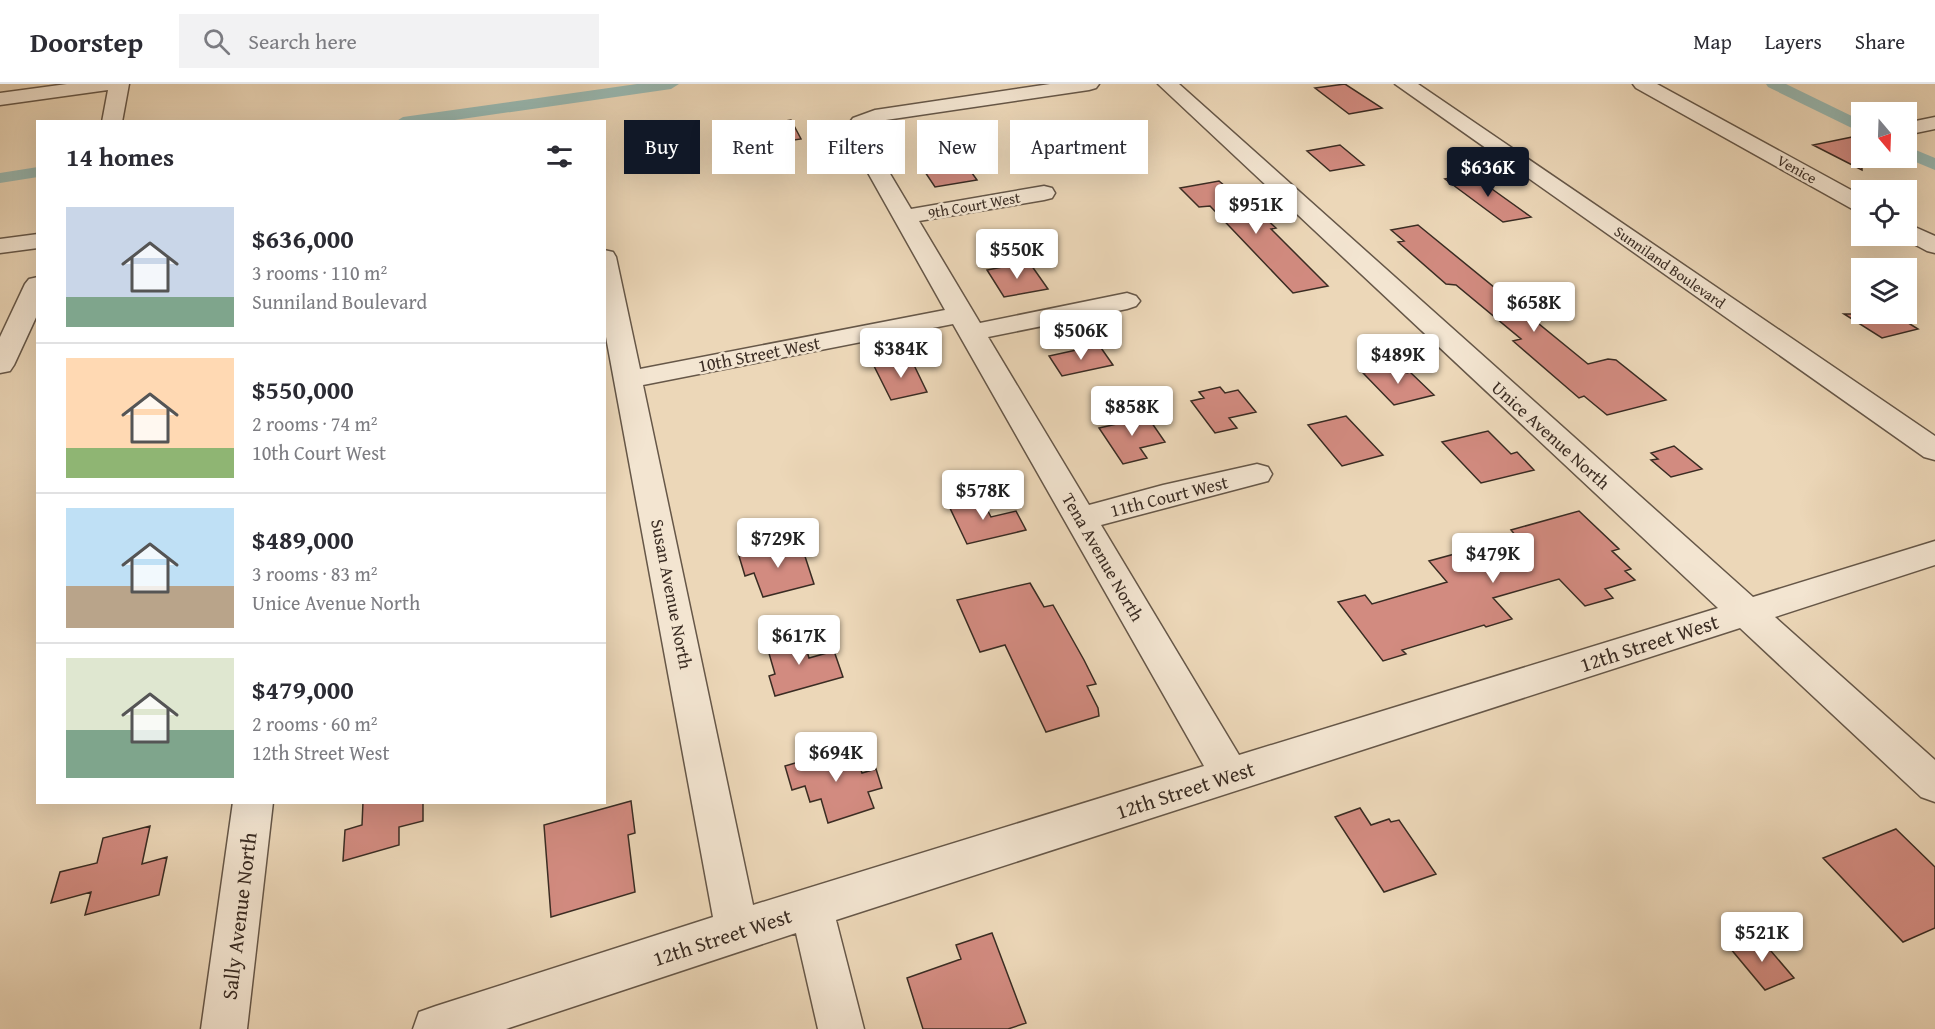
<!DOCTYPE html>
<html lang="en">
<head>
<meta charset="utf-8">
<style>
  :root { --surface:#fff; --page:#f2f2f3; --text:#2b2b33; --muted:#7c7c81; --line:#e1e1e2; --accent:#111827 }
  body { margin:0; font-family:"Gentium Book Plus",serif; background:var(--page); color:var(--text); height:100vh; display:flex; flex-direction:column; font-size:22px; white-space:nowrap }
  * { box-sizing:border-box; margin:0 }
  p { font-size:20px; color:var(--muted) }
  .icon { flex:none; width:33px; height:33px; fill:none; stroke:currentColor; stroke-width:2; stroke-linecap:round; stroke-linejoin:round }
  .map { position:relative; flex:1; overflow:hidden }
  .sheet { position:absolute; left:36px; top:36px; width:570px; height:684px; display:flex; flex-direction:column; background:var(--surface); border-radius:0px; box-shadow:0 6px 24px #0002 }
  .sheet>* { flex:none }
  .hud { position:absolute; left:624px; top:36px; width:570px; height:54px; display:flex; gap:12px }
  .needle { width:39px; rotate:161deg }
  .buttons { position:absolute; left:1851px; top:18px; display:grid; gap:12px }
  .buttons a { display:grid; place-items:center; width:66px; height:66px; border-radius:0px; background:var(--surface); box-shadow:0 6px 24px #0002; font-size:30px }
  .price { position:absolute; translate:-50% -51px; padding:0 14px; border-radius:6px; background:#fff; color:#222; font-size:20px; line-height:39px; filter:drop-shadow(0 2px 3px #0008) }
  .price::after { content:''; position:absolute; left:50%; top:36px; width:18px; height:14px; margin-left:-9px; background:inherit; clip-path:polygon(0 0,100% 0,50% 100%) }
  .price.on { background:var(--accent); color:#fff }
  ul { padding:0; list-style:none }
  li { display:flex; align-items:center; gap:18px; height:150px; padding:0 30px }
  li+li { border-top:2px solid var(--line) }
  li span { display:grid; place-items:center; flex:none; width:168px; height:120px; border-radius:0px; color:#555 }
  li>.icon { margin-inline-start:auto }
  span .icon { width:72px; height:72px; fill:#fffc; stroke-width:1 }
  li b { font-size:26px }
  h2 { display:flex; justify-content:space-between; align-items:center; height:72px; padding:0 30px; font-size:26px }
  .tag { padding:0 21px; border-radius:0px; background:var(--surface); box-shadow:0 6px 24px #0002; font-size:21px; line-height:54px }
  .tag.on { background:var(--accent); color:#fff }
  header { display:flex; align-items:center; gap:36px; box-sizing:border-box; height:84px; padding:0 30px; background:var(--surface); border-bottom:2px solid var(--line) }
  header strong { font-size:28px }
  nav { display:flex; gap:33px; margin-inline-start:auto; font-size:21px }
  .search { width:420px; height:54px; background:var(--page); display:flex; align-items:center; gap:15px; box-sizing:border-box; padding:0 21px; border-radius:0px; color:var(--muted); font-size:22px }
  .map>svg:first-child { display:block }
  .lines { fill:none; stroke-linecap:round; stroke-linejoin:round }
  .canal { fill:#99b9b2; fill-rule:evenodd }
  .building { fill:#d28b80; stroke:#3a2c23; stroke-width:1.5 }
  .minor-casing { stroke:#665748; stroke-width:3 }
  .minor { fill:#f3e5d1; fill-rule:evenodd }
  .labels { text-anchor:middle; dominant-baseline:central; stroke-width:5; stroke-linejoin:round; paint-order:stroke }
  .far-street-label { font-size:15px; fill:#3a2c23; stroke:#f3e5d1 }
  .street-label { font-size:18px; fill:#3a2c23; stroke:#f3e5d1 }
  .near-street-label { font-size:21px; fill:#3a2c23; stroke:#f3e5d1 }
</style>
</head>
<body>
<header>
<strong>Doorstep</strong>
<div class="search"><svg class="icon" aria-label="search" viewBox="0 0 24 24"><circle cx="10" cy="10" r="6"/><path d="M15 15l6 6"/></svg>Search here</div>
<nav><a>Map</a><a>Layers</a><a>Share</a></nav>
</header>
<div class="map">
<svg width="1935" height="945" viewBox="0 0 1935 945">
  <rect width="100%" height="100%" fill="#ecd7b8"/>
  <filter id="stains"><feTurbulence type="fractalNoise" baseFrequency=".00333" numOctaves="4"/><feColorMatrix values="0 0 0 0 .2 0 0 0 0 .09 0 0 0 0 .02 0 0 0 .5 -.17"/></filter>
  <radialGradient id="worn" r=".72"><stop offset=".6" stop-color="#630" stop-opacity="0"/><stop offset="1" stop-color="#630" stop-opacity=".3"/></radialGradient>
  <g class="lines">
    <path class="canal" d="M 637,0 L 679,0 L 671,5 L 441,38 L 395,38 L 403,33 Z
      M 1766,0 L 1786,0 L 1862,37 L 1862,49 L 1768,3 Z
      M 1906,62 L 1935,74 L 1935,86 L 1906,74 Z
      M 38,83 L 38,93 L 0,99 L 0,89 Z"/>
  </g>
  <path class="building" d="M 1345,0 L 1382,24 L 1349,30 L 1315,4 Z
    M 791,36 L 801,55 L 774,59 L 765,40 Z
    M 651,39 L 664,83 L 637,87 L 627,52 Z
    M 1862,51 L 1862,86 L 1813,61 Z
    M 1340,61 L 1364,81 L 1330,87 L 1307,67 Z
    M 962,75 L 977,96 L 935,103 L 921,82 Z
    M 1471,90 L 1531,133 L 1503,138 L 1445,95 Z
    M 1219,97 L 1231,107 L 1235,106 L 1276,144 L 1271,145 L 1328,202 L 1293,209 L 1210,122 L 1199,123 L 1180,104 Z
    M 1418,141 L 1588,280 L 1608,275 L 1616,276 L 1666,316 L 1607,331 L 1584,312 L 1579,314 L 1513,257 L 1521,255 L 1456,201 L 1446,200 L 1398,158 L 1404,157 L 1391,146 Z
    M 1029,178 L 1048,205 L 1004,213 L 987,186 Z
    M 1844,230 L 1894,230 L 1918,245 L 1882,254 Z
    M 1099,261 L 1113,281 L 1062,292 L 1049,272 Z
    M 911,275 L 927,308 L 891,316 L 874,282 Z
    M 1399,281 L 1407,289 L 1410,288 L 1434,311 L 1394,321 L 1363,289 Z
    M 1220,303 L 1225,309 L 1238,306 L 1256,328 L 1229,334 L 1237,344 L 1215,349 L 1191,317 L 1204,314 L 1199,308 Z
    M 1145,329 L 1165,358 L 1140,364 L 1147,374 L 1123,380 L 1099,344 L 1117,340 L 1115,336 Z
    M 1346,332 L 1383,371 L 1342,382 L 1308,341 Z
    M 1488,347 L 1511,370 L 1517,368 L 1534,386 L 1481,399 L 1442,358 Z
    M 1674,362 L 1702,385 L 1671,393 L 1651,376 L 1658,375 L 1651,369 Z
    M 980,412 L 991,433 L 1016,427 L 1026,446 L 967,460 L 948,420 Z
    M 1579,427 L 1619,465 L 1612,467 L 1631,485 L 1625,487 L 1635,496 L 1605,505 L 1613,514 L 1585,522 L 1559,495 L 1493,514 L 1512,535 L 1486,543 L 1484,541 L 1402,566 L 1406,570 L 1383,577 L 1338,518 L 1365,511 L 1372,520 L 1447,498 L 1429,477 L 1517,453 L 1511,446 Z
    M 800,457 L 814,500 L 763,513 L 754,489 L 745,492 L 739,472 Z
    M 1030,499 L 1044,523 L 1053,521 L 1084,576 L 1096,600 L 1087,602 L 1098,624 L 1099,632 L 1046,648 L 1005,561 L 980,568 L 957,516 Z
    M 802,550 L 809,574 L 834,567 L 843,593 L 775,612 L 769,592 L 775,590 L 766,559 Z
    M 853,662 L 862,689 L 876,685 L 882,704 L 868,708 L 874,724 L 828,739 L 821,715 L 810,718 L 805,702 L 792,706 L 785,682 Z
    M 631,717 L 635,749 L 628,751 L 635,808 L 551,833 L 544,741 Z
    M 363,718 L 423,718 L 423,737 L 399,743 L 399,761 L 343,777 L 345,746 L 362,741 Z
    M 1360,724 L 1371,741 L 1389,735 L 1391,738 L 1399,736 L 1436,790 L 1384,808 L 1335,733 Z
    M 150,742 L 142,780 L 167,773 L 159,811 L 85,831 L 91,808 L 51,819 L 60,788 L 97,779 L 103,754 Z
    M 1896,745 L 1935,783 L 1935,844 L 1903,858 L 1823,774 Z
    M 992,849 L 1026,939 L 1008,945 L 923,945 L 907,894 L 961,875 L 956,861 Z
    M 1759,853 L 1794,894 L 1765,906 L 1730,864 Z"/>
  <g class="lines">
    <g class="minor-casing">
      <path id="minor" d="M 67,0 L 129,0 L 122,38 L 102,38 L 108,6 L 0,21 L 0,9 Z
        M 1050,0 L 1099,0 L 1096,4 L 1089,6 L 879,37 L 867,42 L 864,46 L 911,125 L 1044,102 L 1052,104 L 1055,109 L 1052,114 L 1044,116 L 919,137 L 980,239 L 1127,209 L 1136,212 L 1140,217 L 1136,222 L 1127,225 L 988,253 L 1089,421 L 1163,401 L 1257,380 L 1268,383 L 1272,390 L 1268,397 L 1101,441 L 1239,671 L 1718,524 L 1158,0 L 1179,0 L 1753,513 L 1935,457 L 1935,481 L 1775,533 L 1935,676 L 1935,718 L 1921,713 L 1740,544 L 836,836 L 864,945 L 818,945 L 796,849 L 506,945 L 413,945 L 419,928 L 436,922 L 713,833 L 604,242 L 604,166 L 613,168 L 616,173 L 640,285 L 945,226 L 844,46 L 853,34 L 875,26 ZM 953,240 L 1204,682 L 753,821 L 643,301 Z
        M 1395,0 L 1418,0 L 1935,352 L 1935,376 L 1924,373 Z
        M 1633,0 L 1657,0 L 1862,112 L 1862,128 L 1854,126 L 1636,4 Z
        M 1935,33 L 1935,45 L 1906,51 L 1906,39 Z
        M 1906,139 L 1935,152 L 1935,169 L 1927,167 L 1899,152 L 1906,152 Z
        M 38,150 L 38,164 L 0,169 L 0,155 Z
        M 38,193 L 38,229 L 14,281 L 10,287 L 0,289 L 0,253 L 25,200 L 29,195 Z
        M 233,718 L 273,718 L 247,945 L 201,945 Z"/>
    </g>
    <use href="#minor" class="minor"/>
  </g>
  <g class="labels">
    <g class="far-street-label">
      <text transform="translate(1797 85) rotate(29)">Venice</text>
      <text transform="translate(974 121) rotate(-10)">9th Court West</text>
      <text transform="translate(1670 183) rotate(35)">Sunniland Boulevard</text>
    </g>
    <g class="street-label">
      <text transform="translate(759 270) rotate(-11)">10th Street West</text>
      <text transform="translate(1551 351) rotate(42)">Unice Avenue North</text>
      <text transform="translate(1169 412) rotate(-14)">11th Court West</text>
      <text transform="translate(1103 473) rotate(60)">Tena Avenue North</text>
      <text transform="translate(672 510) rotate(79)">Susan Avenue North</text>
    </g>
    <g class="near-street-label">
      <text transform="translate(1649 559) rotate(-18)">12th Street West</text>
      <text transform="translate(1185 706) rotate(-18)">12th Street West</text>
      <text transform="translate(239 832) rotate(-83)">Sally Avenue North</text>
      <text transform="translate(722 853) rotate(-18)">12th Street West</text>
    </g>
  </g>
  <rect width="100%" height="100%" filter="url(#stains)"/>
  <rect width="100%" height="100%" fill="url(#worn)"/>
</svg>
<div class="buttons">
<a><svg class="needle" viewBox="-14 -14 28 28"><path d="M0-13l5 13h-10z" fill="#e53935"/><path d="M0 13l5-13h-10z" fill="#7c7c81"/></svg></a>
<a><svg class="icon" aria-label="locate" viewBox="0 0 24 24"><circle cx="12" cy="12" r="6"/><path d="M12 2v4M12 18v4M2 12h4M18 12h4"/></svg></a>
<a><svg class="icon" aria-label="layers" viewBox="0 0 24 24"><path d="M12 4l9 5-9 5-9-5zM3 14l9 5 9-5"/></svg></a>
</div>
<b class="price on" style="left:1488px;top:114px">$636K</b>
<b class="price" style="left:1256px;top:151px">$951K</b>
<b class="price" style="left:1017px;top:196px">$550K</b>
<b class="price" style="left:1534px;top:249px">$658K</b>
<b class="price" style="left:1081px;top:277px">$506K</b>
<b class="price" style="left:901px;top:295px">$384K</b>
<b class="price" style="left:1398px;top:301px">$489K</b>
<b class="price" style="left:1132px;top:353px">$858K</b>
<b class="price" style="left:983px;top:437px">$578K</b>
<b class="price" style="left:778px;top:485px">$729K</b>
<b class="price" style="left:1493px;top:500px">$479K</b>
<b class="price" style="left:799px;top:582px">$617K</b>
<b class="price" style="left:836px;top:699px">$694K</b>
<b class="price" style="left:1762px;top:879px">$521K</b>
<div class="hud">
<a class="tag on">Buy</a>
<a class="tag">Rent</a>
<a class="tag">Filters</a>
<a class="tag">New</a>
<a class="tag">Apartment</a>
</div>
<section class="sheet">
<h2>14 homes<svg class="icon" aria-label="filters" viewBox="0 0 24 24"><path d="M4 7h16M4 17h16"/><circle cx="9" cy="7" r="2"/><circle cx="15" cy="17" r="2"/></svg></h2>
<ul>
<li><span style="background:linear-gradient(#c9d6e8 75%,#7fa58c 0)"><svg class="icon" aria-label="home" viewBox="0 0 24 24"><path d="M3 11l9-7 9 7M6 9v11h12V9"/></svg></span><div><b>$636,000</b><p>3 rooms · 110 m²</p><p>Sunniland Boulevard</p></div></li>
<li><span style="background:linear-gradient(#ffd9b3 75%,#8fb573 0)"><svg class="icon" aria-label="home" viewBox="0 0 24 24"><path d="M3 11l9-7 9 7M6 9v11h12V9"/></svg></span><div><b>$550,000</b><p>2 rooms · 74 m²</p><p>10th Court West</p></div></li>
<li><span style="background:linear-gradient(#bfe0f5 65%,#b9a48a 0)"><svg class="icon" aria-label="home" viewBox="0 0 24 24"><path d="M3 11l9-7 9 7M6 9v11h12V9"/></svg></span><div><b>$489,000</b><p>3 rooms · 83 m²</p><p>Unice Avenue North</p></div></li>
<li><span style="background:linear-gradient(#dfe7d0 60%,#7fa58c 0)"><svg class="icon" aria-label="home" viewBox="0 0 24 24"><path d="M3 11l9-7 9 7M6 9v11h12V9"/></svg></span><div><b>$479,000</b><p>2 rooms · 60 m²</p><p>12th Street West</p></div></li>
</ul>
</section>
</div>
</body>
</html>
